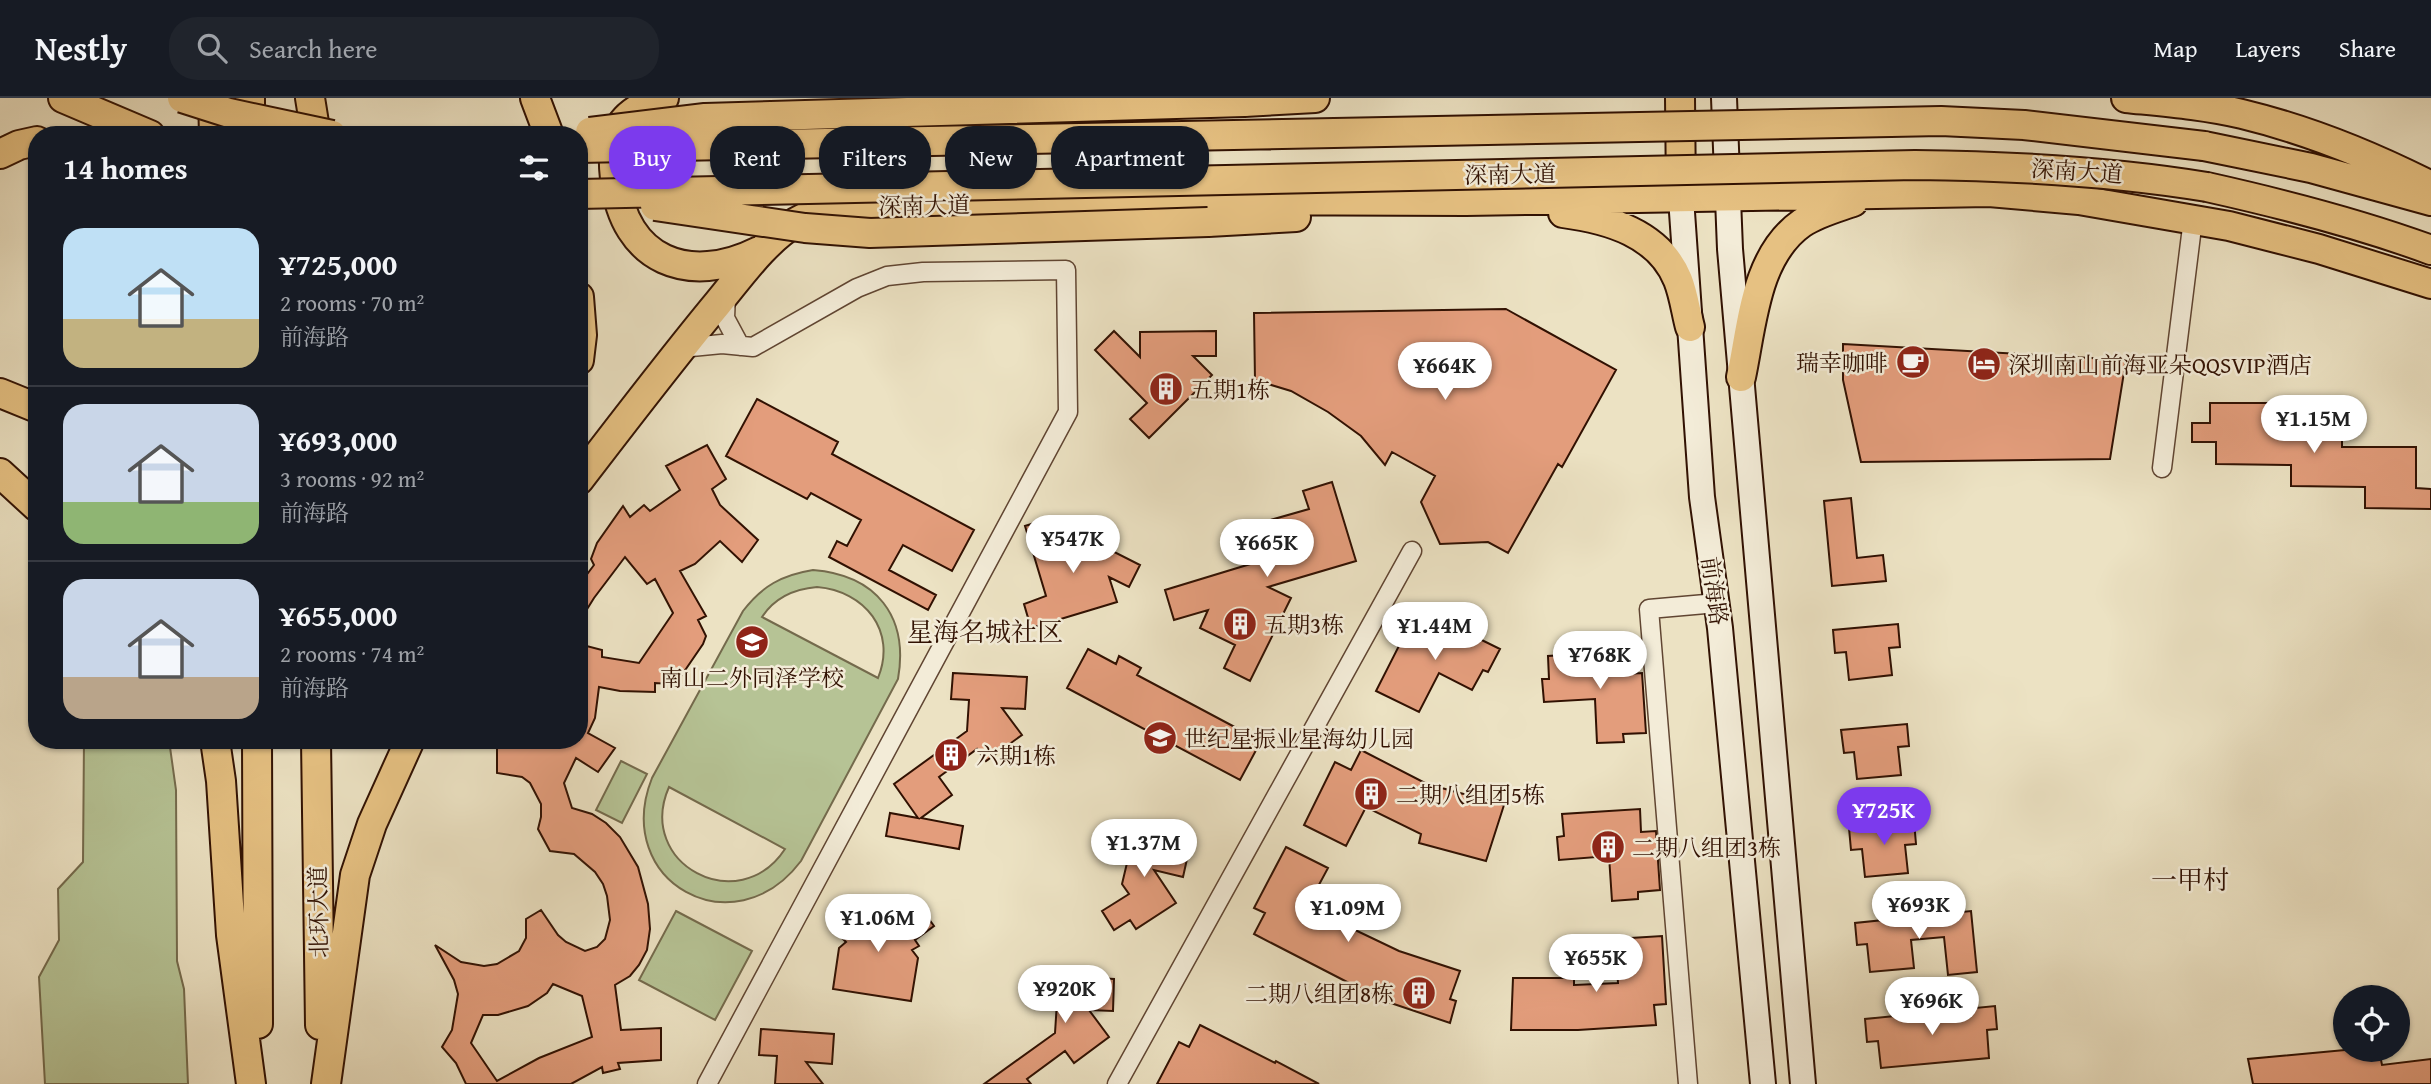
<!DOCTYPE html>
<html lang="en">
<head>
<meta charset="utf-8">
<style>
  :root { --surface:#171b24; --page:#20242c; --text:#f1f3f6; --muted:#9ea1a6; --line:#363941; --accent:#7c3aed }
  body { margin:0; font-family:"Gentium Book Plus","Noto Serif SC",serif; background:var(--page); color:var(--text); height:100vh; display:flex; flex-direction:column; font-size:26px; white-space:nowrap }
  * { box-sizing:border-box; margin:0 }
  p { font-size:23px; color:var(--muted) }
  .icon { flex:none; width:38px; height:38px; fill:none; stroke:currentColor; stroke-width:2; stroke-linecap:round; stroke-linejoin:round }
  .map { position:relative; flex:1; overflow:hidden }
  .drawer { position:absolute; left:28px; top:28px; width:560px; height:623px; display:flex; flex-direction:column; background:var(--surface); border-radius:28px; box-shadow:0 2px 5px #0004 }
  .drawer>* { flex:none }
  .hud { position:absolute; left:609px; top:28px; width:665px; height:63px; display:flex; gap:14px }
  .fabs { position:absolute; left:2333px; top:887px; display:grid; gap:14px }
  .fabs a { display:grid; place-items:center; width:77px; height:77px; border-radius:50%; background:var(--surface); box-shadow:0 2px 5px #0004; font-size:35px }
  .price { position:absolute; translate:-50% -60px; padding:0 16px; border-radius:24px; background:#fff; color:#222; font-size:23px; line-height:46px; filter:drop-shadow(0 2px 4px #0008) }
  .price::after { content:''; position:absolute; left:50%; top:42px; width:21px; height:16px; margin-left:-10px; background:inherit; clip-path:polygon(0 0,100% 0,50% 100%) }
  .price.on { background:var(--accent); color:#fff }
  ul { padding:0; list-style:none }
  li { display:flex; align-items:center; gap:21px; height:175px; padding:0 35px }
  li+li { border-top:2px solid var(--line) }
  li span { display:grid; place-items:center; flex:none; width:196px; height:140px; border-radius:21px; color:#555 }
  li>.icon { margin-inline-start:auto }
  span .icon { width:84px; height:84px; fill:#fffc; stroke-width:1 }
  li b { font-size:30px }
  h2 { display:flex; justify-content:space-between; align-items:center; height:84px; padding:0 35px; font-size:30px }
  .pill { padding:0 24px; border-radius:28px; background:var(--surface); box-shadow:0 2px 5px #0004; font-size:24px; line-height:63px }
  .pill.on { background:var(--accent); color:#fff }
  header { display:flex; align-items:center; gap:42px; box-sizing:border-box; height:98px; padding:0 35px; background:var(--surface); border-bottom:2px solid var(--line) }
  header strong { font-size:33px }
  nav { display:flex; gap:38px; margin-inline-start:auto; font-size:24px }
  .search { width:490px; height:63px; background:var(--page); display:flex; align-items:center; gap:18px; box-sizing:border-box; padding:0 24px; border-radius:28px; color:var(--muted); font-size:26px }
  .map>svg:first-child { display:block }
  .green { fill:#b6c395; stroke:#746a4c; stroke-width:2; fill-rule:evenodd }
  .building { fill:#e39d7c; stroke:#311102; stroke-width:2; fill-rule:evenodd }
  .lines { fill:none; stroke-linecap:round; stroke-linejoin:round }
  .minor-casing { stroke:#604532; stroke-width:21 }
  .secondary-casing { stroke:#311102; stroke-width:28 }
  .primary-casing { stroke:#311102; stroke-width:32 }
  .minor { stroke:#f3ecd8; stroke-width:18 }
  .secondary { stroke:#f3ecd8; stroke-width:24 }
  .primary { stroke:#e6c182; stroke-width:28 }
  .primary-bridge-casing { stroke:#311102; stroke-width:32; stroke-linecap:butt }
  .primary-bridge { stroke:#e6c182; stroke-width:28 }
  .labels { text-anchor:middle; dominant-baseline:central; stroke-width:5; stroke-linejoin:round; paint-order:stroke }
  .street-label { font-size:23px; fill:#311102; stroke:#f3ecd8 }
  .poi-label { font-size:23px; fill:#311102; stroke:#f3ecd8; text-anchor:start }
  .quarter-label { font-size:26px; fill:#311102; stroke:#f3ecd8 }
</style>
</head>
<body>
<header>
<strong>Nestly</strong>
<div class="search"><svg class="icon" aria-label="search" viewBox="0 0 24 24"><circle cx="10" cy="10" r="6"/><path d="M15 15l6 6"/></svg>Search here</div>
<nav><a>Map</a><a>Layers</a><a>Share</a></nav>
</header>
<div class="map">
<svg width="2431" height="986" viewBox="0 0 2431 986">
  <rect width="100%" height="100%" fill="#ece2c3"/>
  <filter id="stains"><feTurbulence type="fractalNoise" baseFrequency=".00286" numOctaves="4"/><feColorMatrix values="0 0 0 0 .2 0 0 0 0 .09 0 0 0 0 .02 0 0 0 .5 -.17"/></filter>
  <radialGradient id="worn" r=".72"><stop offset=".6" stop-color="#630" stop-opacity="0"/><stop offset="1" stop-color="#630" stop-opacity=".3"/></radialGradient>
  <path class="green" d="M 813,472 C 876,477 909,518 898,581 L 801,763 C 734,852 611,784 652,680 L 743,513 C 762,488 782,477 813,472 ZM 817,489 C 865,493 897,533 878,580 L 762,519 C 775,499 794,491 817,489 ZM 669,689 L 785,751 C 739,821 635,766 669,689 Z
    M 84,642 L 169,642 L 176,692 L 177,863 L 184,891 L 188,986 L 45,986 L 39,879 L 59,842 L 58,791 L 83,764 Z
    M 621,663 L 647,676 L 622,725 L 596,712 Z
    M 676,813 L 752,853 L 715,922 L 639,882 Z"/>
  <path class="building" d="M 1506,211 L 1616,272 L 1562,369 L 1558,366 L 1508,455 L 1488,444 L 1440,446 L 1421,404 L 1435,378 L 1392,354 L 1385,367 L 1361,338 L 1328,314 L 1291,293 L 1255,282 L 1254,215 Z
    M 1114,233 L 1140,259 L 1140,234 L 1216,233 L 1216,258 L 1193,258 L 1212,277 L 1149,340 L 1130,321 L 1147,305 L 1095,252 Z
    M 1843,246 L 2126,262 L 2110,361 L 1861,364 L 1843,282 Z
    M 757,301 L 838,344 L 832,356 L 974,432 L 952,473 L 903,447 L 889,472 L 936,497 L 928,512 L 829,459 L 837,443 L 847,448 L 861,422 L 811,395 L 807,401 L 726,358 Z
    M 2210,305 L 2267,305 L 2267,327 L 2342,327 L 2342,349 L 2416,349 L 2416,390 L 2431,391 L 2431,411 L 2365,410 L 2365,389 L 2291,388 L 2291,367 L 2216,366 L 2216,344 L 2192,344 L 2192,325 L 2210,325 Z
    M 707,347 L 726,381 L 712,391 L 720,407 L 758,442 L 742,464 L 720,443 L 695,466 L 680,473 L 706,518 L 698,522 L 706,538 L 703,546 L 677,584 L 671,586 L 655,585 L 655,594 L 620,593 L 599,589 L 595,620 L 588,635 L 615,650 L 598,674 L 576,660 L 564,685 L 572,710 L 592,716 L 606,725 L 620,739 L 638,769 L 648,806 L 650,831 L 647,852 L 639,867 L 630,878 L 615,887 L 621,932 L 661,930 L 661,962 L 618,965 L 620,971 L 603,975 L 602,969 L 571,986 L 466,986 L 456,965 L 442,949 L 452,932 L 458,896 L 454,882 L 435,847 L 461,864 L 484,868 L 497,866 L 519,853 L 526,840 L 526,821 L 541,812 L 558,837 L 566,844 L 585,853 L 597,849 L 605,841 L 610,822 L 607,798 L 603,786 L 595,774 L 574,756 L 550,753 L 538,731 L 541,719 L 541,706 L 530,685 L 522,679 L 497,675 L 497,642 L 579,642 L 579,546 L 602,552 L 602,559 L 639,565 L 673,515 L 655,481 L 647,486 L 625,459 L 594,500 L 579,524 L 579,487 L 594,467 L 591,461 L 597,445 L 623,408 L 630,419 L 644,407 L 650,413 L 680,392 L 666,368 ZM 553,886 L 582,898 L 592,939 L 539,960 L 497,983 L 471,945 L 483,917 L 498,917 L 528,908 L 547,895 Z
    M 1332,384 L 1356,463 L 1268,489 L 1291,500 L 1250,583 L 1224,570 L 1235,547 L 1200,530 L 1208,512 L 1174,522 L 1165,492 L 1270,460 L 1260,425 L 1309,411 L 1303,393 Z
    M 1851,400 L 1857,460 L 1883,457 L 1886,483 L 1832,488 L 1824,403 Z
    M 1051,420 L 1062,455 L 1073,433 L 1140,467 L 1129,489 L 1109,479 L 1117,504 L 1031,530 L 1024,506 L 1046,498 L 1025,428 Z
    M 1433,518 L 1500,551 L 1488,574 L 1483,572 L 1472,592 L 1439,575 L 1419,614 L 1376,593 L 1408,530 L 1423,538 Z
    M 1898,526 L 1900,549 L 1889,550 L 1892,577 L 1849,582 L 1846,554 L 1835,555 L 1833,532 Z
    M 1088,551 L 1116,566 L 1119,558 L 1141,570 L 1137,577 L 1261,643 L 1240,682 L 1067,590 Z
    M 1625,553 L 1626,576 L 1642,575 L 1646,635 L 1623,636 L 1624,644 L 1597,645 L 1595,601 L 1544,604 L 1542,581 L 1549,581 L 1548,558 Z
    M 953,575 L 1027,579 L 1025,611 L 1002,610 L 1022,637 L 986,663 L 977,651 L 939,679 L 952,697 L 921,720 L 963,728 L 959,751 L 886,738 L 890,715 L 918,720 L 894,686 L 967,633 L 969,602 L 951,601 Z
    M 1907,626 L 1909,648 L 1898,649 L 1901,677 L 1857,681 L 1854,654 L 1844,655 L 1841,632 Z
    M 1361,652 L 1427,686 L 1504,707 L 1486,763 L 1419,745 L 1421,736 L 1366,709 L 1346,748 L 1304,727 L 1335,664 L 1351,672 Z
    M 1640,711 L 1641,734 L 1656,733 L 1660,792 L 1638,794 L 1638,801 L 1612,803 L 1609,758 L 1559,762 L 1557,739 L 1564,738 L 1562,716 Z
    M 1914,723 L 1916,746 L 1905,747 L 1908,775 L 1865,779 L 1862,751 L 1851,752 L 1849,730 Z
    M 1116,734 L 1189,752 L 1183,779 L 1154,772 L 1176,805 L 1136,831 L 1130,822 L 1114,832 L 1102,813 L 1129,796 L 1122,786 L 1127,765 L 1110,761 Z
    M 1286,749 L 1328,770 L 1307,809 L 1399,853 L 1460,873 L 1450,901 L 1456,903 L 1450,925 L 1382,902 L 1254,836 L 1265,815 L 1254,810 Z
    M 848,800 L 879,839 L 920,809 L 934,828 L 915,842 L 919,848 L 912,852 L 918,860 L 911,903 L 833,891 L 839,850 L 846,844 L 842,840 L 847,836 L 830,814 Z
    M 1971,813 L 1977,874 L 1948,877 L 1944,839 L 1911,842 L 1914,870 L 1870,874 L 1867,846 L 1857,847 L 1855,825 Z
    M 1662,838 L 1666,906 L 1654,907 L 1656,927 L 1578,932 L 1511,932 L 1513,880 L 1574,880 L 1574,887 L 1618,885 L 1615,841 Z
    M 1041,877 L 1114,881 L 1113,913 L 1089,912 L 1109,939 L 1074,965 L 1065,953 L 1027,981 L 1031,986 L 984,986 L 1055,935 L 1057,904 L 1039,903 Z
    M 1995,908 L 1997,931 L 1987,932 L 1989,960 L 1881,970 L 1878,943 L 1867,944 L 1865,921 Z
    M 1200,927 L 1275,965 L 1276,963 L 1319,986 L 1157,986 L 1179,944 L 1189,949 Z
    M 761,931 L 834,936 L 832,966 L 806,964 L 823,986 L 775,986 L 777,958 L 759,957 Z
    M 2345,952 L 2379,952 L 2382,967 L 2431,961 L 2431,986 L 2253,986 L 2248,961 Z"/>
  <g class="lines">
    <g class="minor-casing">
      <path id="minor" d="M 726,196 L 725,220 L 740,248
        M 681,250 L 722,246 L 753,249 L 857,190 L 887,178 L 923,174 L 1066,172 L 1068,314 L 707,986
        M 2162,370 L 2193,121
        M 1117,986 L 1412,453
        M 1688,986 L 1649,511 L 1717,505"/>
    </g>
    <g class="secondary-casing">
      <path id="secondary" d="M 1724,0 L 1730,151 L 1803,986
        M 1681,100 L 1702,399 L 1720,530 L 1763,986"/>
    </g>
    <g class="primary-casing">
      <path id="primary" d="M 63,0 L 150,37
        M 213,0 L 214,37
        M 250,0 L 250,37
        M 310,0 L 316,37
        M 535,0 L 549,37
        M 664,0 C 649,5 633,11 623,24 C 612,40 613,62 615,81 C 624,163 689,188 759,153
        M 1680,0 L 1681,97
        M 2126,0 C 2165,4 2204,7 2242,16 C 2308,32 2370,57 2431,88
        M 1244,4 L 1315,0
        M 2204,48 L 2311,70 L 2431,103
        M 0,56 L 19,47 L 37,43
        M 2207,89 C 2283,106 2358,125 2431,152
        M 1563,115 C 1608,121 1659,135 1678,182 C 1684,197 1686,214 1690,229
        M 1208,124 L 1296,119
        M 579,199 L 582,237 L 579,262
        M 1741,279 C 1752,227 1755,158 1802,125 C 1817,115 1836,110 1853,104
        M 0,295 L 37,310
        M 0,375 L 37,409
        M 579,382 C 625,322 670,263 718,205 C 742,176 764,144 796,124 C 823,108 854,108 884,107 L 1231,102 L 1466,103 L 1989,94 L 2079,102 L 2229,128 L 2319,151 L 2431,186
        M 215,642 L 221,683 L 231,837 L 251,986
        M 257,642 L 258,926
        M 316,642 L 320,927
        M 326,986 L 355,777 L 372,726 L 410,642"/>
    </g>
    <use href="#minor" class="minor"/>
    <use href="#secondary" class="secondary"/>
    <use href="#primary" class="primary"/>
    <g class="primary-bridge-casing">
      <path id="primary-bridge" d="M 182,0 L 229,15 L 332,37
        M 590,34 L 705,20 L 1244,4
        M 579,50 L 1941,23 L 2024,27 L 2204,48
        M 579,96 L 1915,67 C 2013,68 2110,73 2207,89
        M 655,108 L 805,130 L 870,135 L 1208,124"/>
    </g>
    <use href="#primary-bridge" class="primary-bridge"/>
  </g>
  <defs>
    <g id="cafe-disc" transform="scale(1.75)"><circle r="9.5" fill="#8f2418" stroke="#f3ecd8"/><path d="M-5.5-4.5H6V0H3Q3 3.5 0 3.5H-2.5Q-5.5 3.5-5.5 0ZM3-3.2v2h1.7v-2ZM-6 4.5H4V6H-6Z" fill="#fff"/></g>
    <g id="hotel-disc" transform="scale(1.75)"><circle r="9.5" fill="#8f2418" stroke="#f3ecd8"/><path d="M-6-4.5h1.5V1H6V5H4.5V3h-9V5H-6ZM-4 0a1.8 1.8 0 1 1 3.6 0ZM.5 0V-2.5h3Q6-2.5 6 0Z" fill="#fff"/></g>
    <g id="building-disc" transform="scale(1.75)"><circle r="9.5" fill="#8f2418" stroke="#f3ecd8"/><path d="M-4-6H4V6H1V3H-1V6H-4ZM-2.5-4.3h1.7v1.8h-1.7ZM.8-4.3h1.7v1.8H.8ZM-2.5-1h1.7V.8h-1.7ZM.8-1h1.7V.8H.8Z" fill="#fff"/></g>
    <g id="school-disc" transform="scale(1.75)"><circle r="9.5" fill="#8f2418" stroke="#f3ecd8"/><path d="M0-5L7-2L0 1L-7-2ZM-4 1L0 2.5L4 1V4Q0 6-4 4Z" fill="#fff"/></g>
  </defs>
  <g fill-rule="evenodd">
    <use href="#cafe-disc" x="1913" y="264"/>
    <use href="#hotel-disc" x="1984" y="266"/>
    <use href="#building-disc" x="1166" y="291"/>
    <use href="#building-disc" x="1240" y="526"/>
    <use href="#school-disc" x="752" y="544"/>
    <use href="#school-disc" x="1160" y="640"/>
    <use href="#building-disc" x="951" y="657"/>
    <use href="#building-disc" x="1371" y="696"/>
    <use href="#building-disc" x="1608" y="749"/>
    <use href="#building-disc" x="1419" y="895"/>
  </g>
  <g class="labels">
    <g class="street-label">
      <text transform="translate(2077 73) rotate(4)">深南大道</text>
      <text transform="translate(1510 76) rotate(-1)">深南大道</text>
      <text transform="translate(924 107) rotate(-1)">深南大道</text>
      <text transform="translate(1715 493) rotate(82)">前海路</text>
      <text transform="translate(318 814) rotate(-91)">北环大道</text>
    </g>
    <g class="poi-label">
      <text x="1888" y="264" text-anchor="end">瑞幸咖啡</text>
      <text x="2008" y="266">深圳南山前海亚朵QQSVIP酒店</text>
      <text x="1190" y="291">五期1栋</text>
      <text x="1264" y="526">五期3栋</text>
      <text x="752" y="579" text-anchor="middle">南山二外同泽学校</text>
      <text x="1184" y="640">世纪星振业星海幼儿园</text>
      <text x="976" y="657">六期1栋</text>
      <text x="1396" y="696">二期八组团5栋</text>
      <text x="1632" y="749">二期八组团3栋</text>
      <text x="1394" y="895" text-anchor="end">二期八组团8栋</text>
    </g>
    <g class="quarter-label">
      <text x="985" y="533">星海名城社区</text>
      <text x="2190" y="781">一甲村</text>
    </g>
  </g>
  <rect width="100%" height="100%" filter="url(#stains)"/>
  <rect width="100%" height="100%" fill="url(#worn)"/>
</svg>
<div class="fabs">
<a><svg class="icon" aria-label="locate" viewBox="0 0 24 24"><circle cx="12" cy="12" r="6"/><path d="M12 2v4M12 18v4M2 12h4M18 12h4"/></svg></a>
</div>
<b class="price" style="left:1445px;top:304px">¥664K</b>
<b class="price" style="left:2314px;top:357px">¥1.15M</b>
<b class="price" style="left:1073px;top:477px">¥547K</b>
<b class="price" style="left:1267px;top:481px">¥665K</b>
<b class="price" style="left:1435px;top:564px">¥1.44M</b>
<b class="price" style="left:1600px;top:593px">¥768K</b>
<b class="price on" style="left:1884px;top:749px">¥725K</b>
<b class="price" style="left:1144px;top:781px">¥1.37M</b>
<b class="price" style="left:1919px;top:843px">¥693K</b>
<b class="price" style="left:1348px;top:846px">¥1.09M</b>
<b class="price" style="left:878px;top:856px">¥1.06M</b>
<b class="price" style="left:1596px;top:896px">¥655K</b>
<b class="price" style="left:1065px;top:927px">¥920K</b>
<b class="price" style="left:1932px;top:939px">¥696K</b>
<div class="hud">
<a class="pill on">Buy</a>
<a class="pill">Rent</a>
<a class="pill">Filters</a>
<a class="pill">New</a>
<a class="pill">Apartment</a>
</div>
<section class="drawer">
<h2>14 homes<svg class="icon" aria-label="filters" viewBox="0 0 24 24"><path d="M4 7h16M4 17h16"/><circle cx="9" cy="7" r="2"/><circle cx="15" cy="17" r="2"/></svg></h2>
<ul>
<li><span style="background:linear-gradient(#bfe0f5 65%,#c2b280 0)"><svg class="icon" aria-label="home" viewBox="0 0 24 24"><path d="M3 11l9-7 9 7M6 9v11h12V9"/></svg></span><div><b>¥725,000</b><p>2 rooms · 70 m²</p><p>前海路</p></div></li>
<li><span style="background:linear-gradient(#c9d6e8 70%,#8fb573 0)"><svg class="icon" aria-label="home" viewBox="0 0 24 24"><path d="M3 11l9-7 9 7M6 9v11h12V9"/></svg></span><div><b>¥693,000</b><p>3 rooms · 92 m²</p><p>前海路</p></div></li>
<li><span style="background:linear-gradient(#c9d6e8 70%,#b9a48a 0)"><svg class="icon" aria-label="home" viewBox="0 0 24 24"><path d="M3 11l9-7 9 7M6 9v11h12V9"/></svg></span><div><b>¥655,000</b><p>2 rooms · 74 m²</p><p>前海路</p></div></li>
</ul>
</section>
</div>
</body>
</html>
